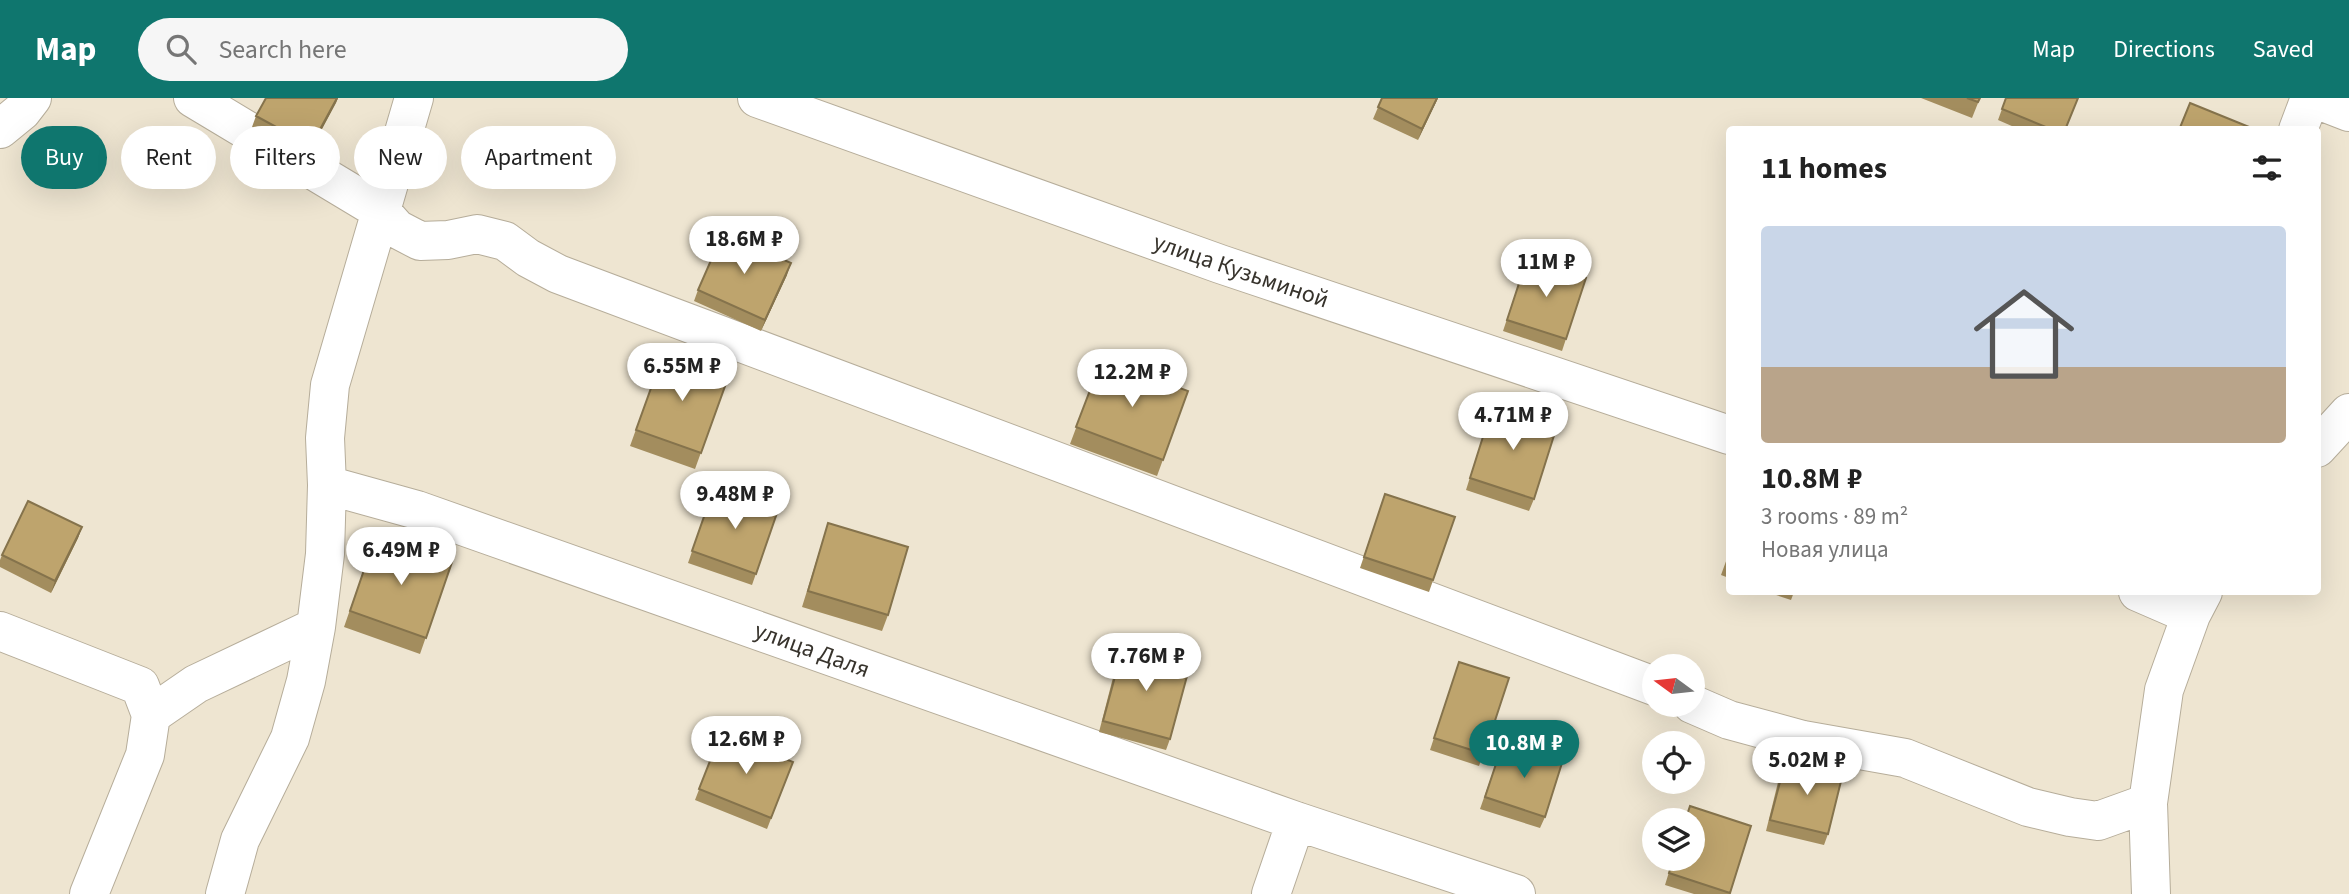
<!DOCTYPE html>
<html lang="en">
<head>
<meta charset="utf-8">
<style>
  :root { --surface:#fff; --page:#f6f6f6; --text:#222; --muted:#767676; --accent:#0f766e }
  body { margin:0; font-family:"Source Sans 3",sans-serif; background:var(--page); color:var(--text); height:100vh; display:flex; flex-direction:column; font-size:26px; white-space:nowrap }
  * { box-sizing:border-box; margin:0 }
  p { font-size:23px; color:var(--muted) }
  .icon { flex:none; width:38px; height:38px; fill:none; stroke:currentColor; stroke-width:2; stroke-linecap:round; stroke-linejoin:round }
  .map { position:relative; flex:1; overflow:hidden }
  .side { position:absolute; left:1726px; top:28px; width:595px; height:469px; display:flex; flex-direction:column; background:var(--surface); border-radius:7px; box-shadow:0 7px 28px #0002 }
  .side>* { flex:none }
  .top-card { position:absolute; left:21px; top:28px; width:665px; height:63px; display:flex; gap:14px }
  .needle { width:46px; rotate:285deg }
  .buttons { position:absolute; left:1642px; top:556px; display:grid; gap:14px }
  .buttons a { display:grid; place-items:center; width:63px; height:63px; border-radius:50%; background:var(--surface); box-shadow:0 7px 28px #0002; font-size:35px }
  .price { position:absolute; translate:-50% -60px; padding:0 16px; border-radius:24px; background:#fff; color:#222; font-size:23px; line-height:46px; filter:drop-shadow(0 2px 4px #0008) }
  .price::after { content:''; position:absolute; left:50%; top:42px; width:21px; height:16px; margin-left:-10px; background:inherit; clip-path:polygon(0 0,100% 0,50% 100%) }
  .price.active { background:var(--accent); color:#fff }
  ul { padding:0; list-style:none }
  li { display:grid; align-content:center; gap:14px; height:371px; padding:0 35px }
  li span { display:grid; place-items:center; height:217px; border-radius:7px; color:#555 }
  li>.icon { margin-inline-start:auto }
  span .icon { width:126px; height:126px; fill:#fffc; stroke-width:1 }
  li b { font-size:30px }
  h2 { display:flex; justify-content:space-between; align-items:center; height:84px; padding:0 35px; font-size:30px }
  .chip { padding:0 24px; border-radius:32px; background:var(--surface); box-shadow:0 7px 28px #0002; font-size:24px; line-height:63px }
  .chip.active { background:var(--accent); color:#fff }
  header { display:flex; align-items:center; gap:42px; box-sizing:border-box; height:98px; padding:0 35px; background:var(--accent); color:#fff }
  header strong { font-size:33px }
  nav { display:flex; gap:38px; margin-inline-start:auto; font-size:24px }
  .search { width:490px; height:63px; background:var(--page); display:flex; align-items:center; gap:18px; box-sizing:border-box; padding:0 24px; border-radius:38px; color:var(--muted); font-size:26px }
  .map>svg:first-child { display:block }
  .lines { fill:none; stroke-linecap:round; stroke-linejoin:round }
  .minor-casing { stroke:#b6ad9a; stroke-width:40 }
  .minor { stroke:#fff; stroke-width:38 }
  .wall { fill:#a38d5e }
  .shaded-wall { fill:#85734c }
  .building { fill:#bea46d; stroke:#85734c; stroke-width:2 }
  .labels { text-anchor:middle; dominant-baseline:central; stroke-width:5; stroke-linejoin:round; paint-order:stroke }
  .street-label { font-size:24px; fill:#37332c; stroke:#fff }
</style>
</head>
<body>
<header>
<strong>Map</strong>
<div class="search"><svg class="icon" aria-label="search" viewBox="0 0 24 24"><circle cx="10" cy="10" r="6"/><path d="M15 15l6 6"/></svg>Search here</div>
<nav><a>Map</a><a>Directions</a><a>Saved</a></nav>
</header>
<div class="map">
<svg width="2349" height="796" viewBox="0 0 2349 796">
  <rect width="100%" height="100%" fill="#eee5d1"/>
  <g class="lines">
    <g class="minor-casing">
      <path id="minor" d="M 193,0 L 381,113 L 397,131 L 420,143 L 448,142 L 477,136 L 505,143 L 528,160 L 558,176 L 1654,588
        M 757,0 L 1220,166 L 1729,337
        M 2313,0 L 2349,14
        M 0,31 L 22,13 L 32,0
        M 2298,32 L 2310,0
        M 2317,350 L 2349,315
        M 327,387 L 417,412 L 1296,723 L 1516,796
        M 2138,494 L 2191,517
        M 0,533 L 140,588 L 151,617 L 145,657 L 89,796
        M 1692,606 L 1729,622 L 1803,642 L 1905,660 L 2028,709 L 2070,719 L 2098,723 L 2148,705
        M 151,617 L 196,586 L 316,529
        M 225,796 L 240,742 L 290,640 L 306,583 L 316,529 L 325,456 L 327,387 L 325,340 L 330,287 L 414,0
        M 1271,796 L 1296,723
        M 2151,796 L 2148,705 L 2164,592 L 2191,517 L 2203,494"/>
    </g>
    <use href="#minor" class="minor"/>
  </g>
  <path class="wall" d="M 266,0 L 338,0 L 307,59 L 252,29 L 256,18 Z
    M 1382,0 L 1438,0 L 1418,42 L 1373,21 Z
    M 1921,0 L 1980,0 L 1972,20 Z
    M 2006,0 L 2065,32 L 2021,32 L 1998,22 Z
    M 1527,161 L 1586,180 L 1562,253 L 1503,233 Z
    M 787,177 L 761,233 L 694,203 L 698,192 Z
    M 664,254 L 729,277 L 695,371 L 630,348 Z
    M 1102,261 L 1188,293 L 1157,378 L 1070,346 Z
    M 1489,319 L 1534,401 L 1529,413 L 1466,392 Z
    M 714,390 L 778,412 L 752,487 L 688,465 Z
    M 1385,396 L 1455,419 L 1429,494 L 1360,470 Z
    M 828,425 L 888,517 L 882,533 L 802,509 Z
    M 82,429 L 78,440 L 51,495 L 0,469 L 0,462 L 2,457 Z
    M 376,437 L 452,464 L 420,556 L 344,529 Z
    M 1729,455 L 1729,480 L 1721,477 Z
    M 1767,494 L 1794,494 L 1791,502 Z
    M 1123,549 L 1170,641 L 1166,652 L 1099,634 L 1118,560 Z
    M 1459,564 L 1509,580 L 1479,668 L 1430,652 Z
    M 721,635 L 793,664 L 767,731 L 695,702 Z
    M 1503,645 L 1545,719 L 1540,730 L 1480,711 Z
    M 1786,661 L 1828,736 L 1824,747 L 1766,733 L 1781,672 Z
    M 1690,708 L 1751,728 L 1730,796 L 1694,796 L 1665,787 L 1673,761 L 1692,761 L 1692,723 L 1685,723 Z"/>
  <path class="shaded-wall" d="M 337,0 L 338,0 L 336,5 L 307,59 L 311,48 Z
    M 1437,0 L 1438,0 L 1418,42 L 1422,31 Z
    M 791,165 L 787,177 L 761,233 L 765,222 Z
    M 82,429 L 78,440 L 51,495 L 55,483 Z"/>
  <path class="building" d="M 266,0 L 337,0 L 311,48 L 256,18 Z
    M 1382,0 L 1437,0 L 1422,31 L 1378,9 Z
    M 1967,0 L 1980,0 L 1978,4 Z
    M 2006,0 L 2078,0 L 2065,32 L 2053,32 L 2002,11 Z
    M 2190,5 L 2254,31 L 2179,32 Z
    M 723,135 L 791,165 L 765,222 L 698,192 Z
    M 1527,161 L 1586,180 L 1566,241 L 1507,222 Z
    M 664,254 L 729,277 L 701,355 L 636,332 Z
    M 1102,261 L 1188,293 L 1163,362 L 1076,329 Z
    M 1493,307 L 1557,328 L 1534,401 L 1470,380 Z
    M 714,390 L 778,412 L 756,476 L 692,453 Z
    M 1385,396 L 1455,419 L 1433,482 L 1364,459 Z
    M 28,403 L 82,429 L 55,483 L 2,457 Z
    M 828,425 L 908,449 L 888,517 L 808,493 Z
    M 376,437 L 452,464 L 426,540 L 350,513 Z
    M 1123,549 L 1190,567 L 1170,641 L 1103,623 Z
    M 1459,564 L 1509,580 L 1484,656 L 1434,640 Z
    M 721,635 L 793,664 L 771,720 L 699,691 Z
    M 1503,645 L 1562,665 L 1545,719 L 1485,699 Z
    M 1786,661 L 1843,675 L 1828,736 L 1770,722 Z
    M 1690,708 L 1751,728 L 1730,795 L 1669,775 L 1673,761 L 1692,761 L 1692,723 L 1685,723 Z"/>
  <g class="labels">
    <g class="street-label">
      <text transform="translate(1241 173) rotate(19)">улица Кузьминой</text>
      <text transform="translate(812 552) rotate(20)">улица Даля</text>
    </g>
  </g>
</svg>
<div class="buttons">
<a><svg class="needle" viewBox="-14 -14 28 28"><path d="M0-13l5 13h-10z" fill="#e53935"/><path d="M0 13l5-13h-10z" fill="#767676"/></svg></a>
<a><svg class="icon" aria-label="locate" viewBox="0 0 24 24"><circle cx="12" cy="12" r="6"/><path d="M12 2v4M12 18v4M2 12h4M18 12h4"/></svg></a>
<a><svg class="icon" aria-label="layers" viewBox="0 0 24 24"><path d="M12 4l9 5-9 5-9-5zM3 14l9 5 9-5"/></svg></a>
</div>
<b class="price" style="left:744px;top:178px">18.6M ₽</b>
<b class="price" style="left:1546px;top:201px">11M ₽</b>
<b class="price" style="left:682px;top:305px">6.55M ₽</b>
<b class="price" style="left:1132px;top:311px">12.2M ₽</b>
<b class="price" style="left:1513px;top:354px">4.71M ₽</b>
<b class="price" style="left:735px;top:433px">9.48M ₽</b>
<b class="price" style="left:401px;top:489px">6.49M ₽</b>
<b class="price" style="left:1146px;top:595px">7.76M ₽</b>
<b class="price" style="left:746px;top:678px">12.6M ₽</b>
<b class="price active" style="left:1524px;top:682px">10.8M ₽</b>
<b class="price" style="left:1807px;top:699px">5.02M ₽</b>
<div class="top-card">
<a class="chip active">Buy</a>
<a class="chip">Rent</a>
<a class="chip">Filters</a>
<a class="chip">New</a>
<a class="chip">Apartment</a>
</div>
<section class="side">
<h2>11 homes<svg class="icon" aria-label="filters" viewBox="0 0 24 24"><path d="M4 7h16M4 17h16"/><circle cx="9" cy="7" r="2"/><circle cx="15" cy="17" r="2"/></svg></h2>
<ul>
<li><span style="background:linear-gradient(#c9d6e8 65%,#b9a48a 0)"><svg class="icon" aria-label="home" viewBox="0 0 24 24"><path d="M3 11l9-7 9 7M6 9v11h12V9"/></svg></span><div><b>10.8M ₽</b><p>3 rooms · 89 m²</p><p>Новая улица</p></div></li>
</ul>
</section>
</div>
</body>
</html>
